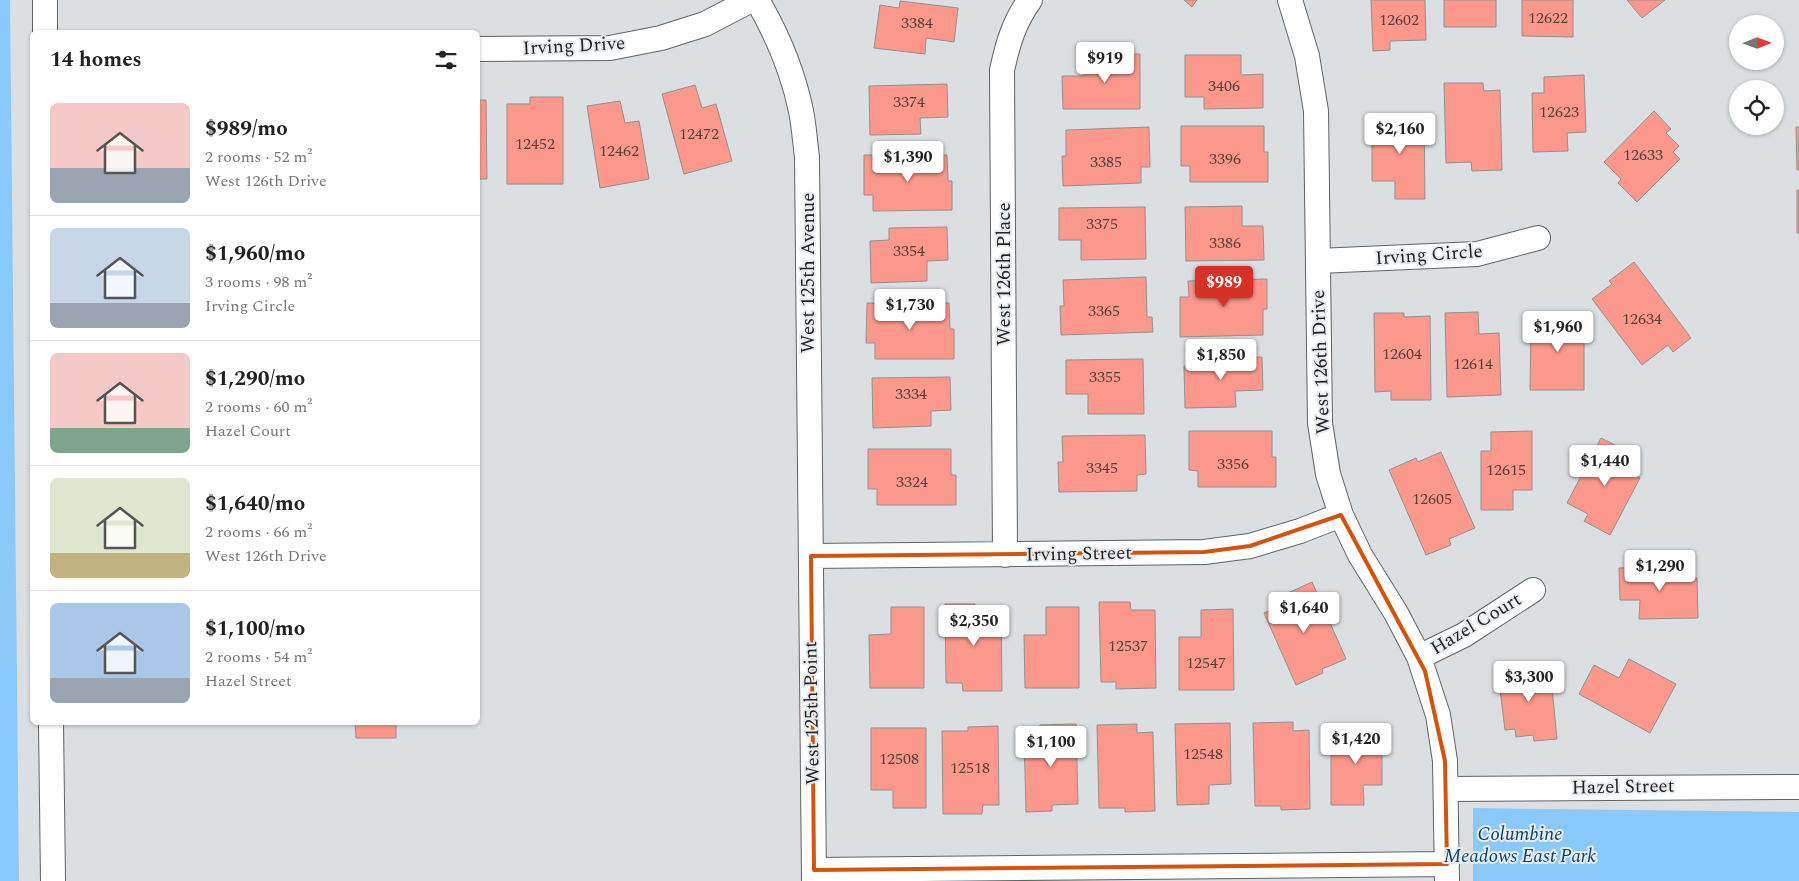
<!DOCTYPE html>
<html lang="en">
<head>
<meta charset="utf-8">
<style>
  :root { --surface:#fff; --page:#f2f2f2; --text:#222; --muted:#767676; --line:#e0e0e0; --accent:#d93025 }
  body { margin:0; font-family:Spectral,serif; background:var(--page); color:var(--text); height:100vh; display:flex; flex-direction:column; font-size:19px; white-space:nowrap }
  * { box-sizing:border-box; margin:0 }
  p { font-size:16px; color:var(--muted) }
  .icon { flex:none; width:28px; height:28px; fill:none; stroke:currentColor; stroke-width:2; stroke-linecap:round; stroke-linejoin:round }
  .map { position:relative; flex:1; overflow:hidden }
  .drawer { position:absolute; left:30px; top:30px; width:450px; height:695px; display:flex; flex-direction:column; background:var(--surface); border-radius:8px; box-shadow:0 1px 4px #0004 }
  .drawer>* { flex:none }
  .needle { width:32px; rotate:89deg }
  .buttons { position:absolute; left:1729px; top:15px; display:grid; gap:10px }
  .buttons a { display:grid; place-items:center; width:55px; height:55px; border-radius:50%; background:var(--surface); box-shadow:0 1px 4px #0004; font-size:25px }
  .price { position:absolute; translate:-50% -42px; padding:0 11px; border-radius:5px; background:#fff; color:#222; font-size:16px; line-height:32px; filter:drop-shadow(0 1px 2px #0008) }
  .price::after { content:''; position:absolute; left:50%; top:30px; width:15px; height:11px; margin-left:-8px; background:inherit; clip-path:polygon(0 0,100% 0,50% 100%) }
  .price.on { background:var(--accent); color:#fff }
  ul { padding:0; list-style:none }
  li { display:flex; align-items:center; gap:15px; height:125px; padding:0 20px }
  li+li { border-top:1px solid var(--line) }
  li span { display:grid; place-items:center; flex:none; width:140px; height:100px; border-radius:8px; color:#555 }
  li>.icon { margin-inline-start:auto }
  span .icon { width:60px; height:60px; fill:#fffc; stroke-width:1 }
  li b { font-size:21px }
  h2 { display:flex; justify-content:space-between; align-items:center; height:60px; padding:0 20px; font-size:21px }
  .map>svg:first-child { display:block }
  .green { fill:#89c9fc }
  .building { fill:#fd998c; stroke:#938f8e }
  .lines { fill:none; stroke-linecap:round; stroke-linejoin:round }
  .minor-casing { stroke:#606365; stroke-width:26 }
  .minor { stroke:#fff; stroke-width:24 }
  .marked { fill:none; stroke:#d4540e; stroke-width:4; stroke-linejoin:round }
  .labels { text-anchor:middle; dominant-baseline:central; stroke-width:4; stroke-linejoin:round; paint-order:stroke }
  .number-label { font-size:16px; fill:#59403e }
  .street-label { font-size:19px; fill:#222324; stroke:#e9ecef }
  .park-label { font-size:19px; font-style:italic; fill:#00456d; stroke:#e9ecef }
</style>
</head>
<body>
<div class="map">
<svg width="1799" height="881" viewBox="0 0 1799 881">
  <rect width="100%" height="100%" fill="#dcdfe1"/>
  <path class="green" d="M 0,0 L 10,0 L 19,881 L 0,881 Z
    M 1473,808 L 1799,812 L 1799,881 L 1473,881 Z"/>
  <path class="building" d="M 1184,0 L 1197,0 L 1192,7 Z
    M 1371,0 L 1425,0 L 1426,40 L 1390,41 L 1390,50 L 1373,51 Z
    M 1444,0 L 1496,0 L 1496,27 L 1444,27 Z
    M 1522,0 L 1573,0 L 1573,37 L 1522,36 Z
    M 1627,0 L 1665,0 L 1642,18 Z
    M 900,1 L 958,8 L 954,42 L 926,38 L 925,54 L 874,48 L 880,5 L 899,8 Z
    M 1140,54 L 1140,109 L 1063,109 L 1062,76 L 1084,76 L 1084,55 Z
    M 1185,55 L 1241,55 L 1241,75 L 1263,74 L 1263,108 L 1204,109 L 1204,97 L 1185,97 Z
    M 1584,75 L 1586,132 L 1567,133 L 1568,151 L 1533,152 L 1532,93 L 1544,93 L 1544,77 Z
    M 1444,83 L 1483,83 L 1484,91 L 1500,90 L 1502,170 L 1472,171 L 1471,162 L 1446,163 Z
    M 947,84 L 948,117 L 920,118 L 921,134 L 870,135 L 869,86 Z
    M 695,85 L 702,108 L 716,104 L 732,161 L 684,174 L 662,94 Z
    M 530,97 L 563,97 L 563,184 L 507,184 L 507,104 L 530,104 Z
    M 478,100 L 486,100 L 487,179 L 478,179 Z
    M 620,101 L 625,123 L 639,121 L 649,179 L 600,188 L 587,106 Z
    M 1654,111 L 1671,129 L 1666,133 L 1679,146 L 1673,152 L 1680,159 L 1637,202 L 1618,183 L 1621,179 L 1604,162 Z
    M 1424,117 L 1425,199 L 1395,199 L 1395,181 L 1372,181 L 1372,118 Z
    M 1181,126 L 1264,126 L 1264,152 L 1268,152 L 1268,182 L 1190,182 L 1190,166 L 1181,166 Z
    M 1149,127 L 1150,167 L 1141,167 L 1141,183 L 1063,186 L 1062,156 L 1066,156 L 1066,130 Z
    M 1796,127 L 1799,127 L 1799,170 L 1797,170 Z
    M 864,155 L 947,155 L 948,181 L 952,181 L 952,210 L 873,211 L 873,195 L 864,195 Z
    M 1797,190 L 1799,190 L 1799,233 L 1797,233 Z
    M 1242,206 L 1242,226 L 1263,226 L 1264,260 L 1186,261 L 1185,207 Z
    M 1145,207 L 1146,259 L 1081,260 L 1081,240 L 1059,240 L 1059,208 Z
    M 947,227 L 948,260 L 927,261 L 927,281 L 871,283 L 870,241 L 889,240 L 889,228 Z
    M 1634,262 L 1691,338 L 1673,352 L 1668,345 L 1642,365 L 1592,299 L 1612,284 L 1609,281 Z
    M 1146,277 L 1147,317 L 1152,317 L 1153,332 L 1061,335 L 1060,306 L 1064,306 L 1063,280 Z
    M 1267,279 L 1267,309 L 1263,309 L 1263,335 L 1180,337 L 1180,297 L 1189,297 L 1188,281 Z
    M 867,303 L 949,303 L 950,329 L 954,329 L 954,359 L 875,359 L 875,343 L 866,343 Z
    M 1478,312 L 1479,334 L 1499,333 L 1501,395 L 1447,397 L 1445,313 Z
    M 1552,312 L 1584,312 L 1584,390 L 1530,390 L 1531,321 L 1553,321 Z
    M 1374,313 L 1404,313 L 1404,317 L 1430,316 L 1431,400 L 1391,400 L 1391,391 L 1375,392 Z
    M 1262,357 L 1263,390 L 1235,391 L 1236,407 L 1185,408 L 1184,366 L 1203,365 L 1203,358 Z
    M 1143,359 L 1144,414 L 1088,414 L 1088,394 L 1066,394 L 1066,360 Z
    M 950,377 L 951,410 L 931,411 L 931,426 L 873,428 L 872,378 Z
    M 1189,431 L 1272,431 L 1272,457 L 1276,457 L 1276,487 L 1198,487 L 1198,471 L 1189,470 Z
    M 1532,431 L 1532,490 L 1513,490 L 1513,510 L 1481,510 L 1481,451 L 1491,451 L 1491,432 Z
    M 1145,435 L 1146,474 L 1137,475 L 1137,491 L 1059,492 L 1058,462 L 1063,462 L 1062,436 Z
    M 1601,438 L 1625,450 L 1622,456 L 1635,463 L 1630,473 L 1640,478 L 1610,535 L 1584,521 L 1588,514 L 1567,503 Z
    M 868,449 L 951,449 L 951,475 L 956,475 L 956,505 L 877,505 L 877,489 L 868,489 Z
    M 1441,452 L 1475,528 L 1449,539 L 1451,545 L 1426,555 L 1389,470 L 1416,458 L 1418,462 Z
    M 1678,567 L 1678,578 L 1697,578 L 1698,618 L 1639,619 L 1640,600 L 1620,600 L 1619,568 Z
    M 1312,582 L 1346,659 L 1322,669 L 1323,673 L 1296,685 L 1264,613 L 1279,607 L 1275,599 Z
    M 1099,602 L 1130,602 L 1131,610 L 1155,610 L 1156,688 L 1116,689 L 1116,682 L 1101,682 Z
    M 945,604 L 975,604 L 975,608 L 1001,607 L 1002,691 L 963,691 L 962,683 L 946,683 Z
    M 891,607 L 924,607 L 924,688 L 870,688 L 869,635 L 891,634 Z
    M 1046,607 L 1079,607 L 1079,688 L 1025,688 L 1024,635 L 1046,635 Z
    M 1233,609 L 1234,690 L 1179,690 L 1179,637 L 1201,637 L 1201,610 Z
    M 1629,659 L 1676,684 L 1650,733 L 1579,694 L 1594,665 L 1619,678 Z
    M 1550,667 L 1557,739 L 1534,741 L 1533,735 L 1516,737 L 1515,729 L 1505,730 L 1498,673 Z
    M 355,722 L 396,722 L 396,738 L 356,738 Z
    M 1293,722 L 1293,731 L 1309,730 L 1310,809 L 1281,810 L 1281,806 L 1255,806 L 1253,723 Z
    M 1230,723 L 1231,784 L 1209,785 L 1209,804 L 1177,805 L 1175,724 Z
    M 1076,724 L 1078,804 L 1052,805 L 1052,811 L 1026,812 L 1024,733 L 1040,733 L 1040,725 Z
    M 1137,724 L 1137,733 L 1153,732 L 1155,811 L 1125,812 L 1125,808 L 1099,808 L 1097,725 Z
    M 998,726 L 999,805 L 983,805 L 982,814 L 943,814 L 942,731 L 968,731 L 968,727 Z
    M 1342,727 L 1382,727 L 1382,785 L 1363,785 L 1364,805 L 1331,805 L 1331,746 L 1342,746 Z
    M 871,728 L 926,728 L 926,808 L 893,808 L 893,790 L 871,790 Z"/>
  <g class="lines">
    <g class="minor-casing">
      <path id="minor" d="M 45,0 L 45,32
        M 757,0 C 777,34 793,72 801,111 C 804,126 805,142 807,157 L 814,881
        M 1290,0 L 1307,56 L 1316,111 L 1320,423 L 1328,474 L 1341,515 L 1360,555 L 1396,613 L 1419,657 L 1438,715 L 1445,761 L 1447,881
        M 478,49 L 610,48 L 661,38 L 705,24 L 751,0
        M 1318,261 L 1477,254 L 1538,238
        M 1005,555 L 1002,70 C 1008,43 1014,22 1030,0
        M 811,556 L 1204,552 L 1250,546 L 1300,531 L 1341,515
        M 1419,657 L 1464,635 L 1533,590
        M 51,722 L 53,881
        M 1447,789 L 1799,787
        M 814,870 L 1447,864"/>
    </g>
    <use href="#minor" class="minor"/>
  </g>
  <path class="marked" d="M 1341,515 L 1425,671 L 1445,761 L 1447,864 L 814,870 L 811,556 L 1204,552 L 1250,546 Z"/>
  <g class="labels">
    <g class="number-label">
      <text x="1548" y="18">12622</text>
      <text x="1399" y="20">12602</text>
      <text x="917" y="23">3384</text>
      <text x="1224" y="86">3406</text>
      <text x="909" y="102">3374</text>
      <text x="1559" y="112">12623</text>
      <text x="699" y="134">12472</text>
      <text x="535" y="144">12452</text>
      <text x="619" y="151">12462</text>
      <text x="1643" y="155">12633</text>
      <text x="1225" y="159">3396</text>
      <text x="1106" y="162">3385</text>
      <text x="1102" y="224">3375</text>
      <text x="1225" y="243">3386</text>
      <text x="909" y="251">3354</text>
      <text x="1104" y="311">3365</text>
      <text x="1642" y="319">12634</text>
      <text x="1402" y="354">12604</text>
      <text x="1473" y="364">12614</text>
      <text x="1105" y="377">3355</text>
      <text x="911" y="394">3334</text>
      <text x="1233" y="464">3356</text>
      <text x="1102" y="468">3345</text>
      <text x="1506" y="470">12615</text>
      <text x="912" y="482">3324</text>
      <text x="1432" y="499">12605</text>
      <text x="1128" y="646">12537</text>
      <text x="1206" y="663">12547</text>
      <text x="1203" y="754">12548</text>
      <text x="899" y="759">12508</text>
      <text x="970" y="768">12518</text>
    </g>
    <g class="street-label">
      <text transform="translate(574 46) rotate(-3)">Irving Drive</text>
      <text transform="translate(1429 255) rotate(-4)">Irving Circle</text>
      <text transform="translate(808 273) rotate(-90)">West 125th Avenue</text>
      <text transform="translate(1004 274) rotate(-90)">West 126th Place</text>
      <text transform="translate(1321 362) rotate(-92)">West 126th Drive</text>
      <text transform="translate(1079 554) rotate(-1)">Irving Street</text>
      <text transform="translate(1476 624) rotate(-31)">Hazel Court</text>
      <text transform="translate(812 713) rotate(-91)">West 125th Point</text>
      <text transform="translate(1623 787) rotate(-1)">Hazel Street</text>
    </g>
    <g class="park-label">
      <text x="1520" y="834">Columbine<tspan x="1520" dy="22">Meadows East Park</tspan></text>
    </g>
  </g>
</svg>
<div class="buttons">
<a><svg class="needle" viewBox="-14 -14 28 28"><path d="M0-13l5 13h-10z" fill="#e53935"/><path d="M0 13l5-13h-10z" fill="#767676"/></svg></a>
<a><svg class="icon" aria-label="locate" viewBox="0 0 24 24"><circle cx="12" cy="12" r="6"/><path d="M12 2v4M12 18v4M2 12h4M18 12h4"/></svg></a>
</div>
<b class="price" style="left:1105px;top:84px">$919</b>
<b class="price" style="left:1400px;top:155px">$2,160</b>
<b class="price" style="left:908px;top:183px">$1,390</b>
<b class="price on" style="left:1224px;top:308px">$989</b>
<b class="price" style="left:910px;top:331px">$1,730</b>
<b class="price" style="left:1558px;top:353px">$1,960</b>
<b class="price" style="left:1221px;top:381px">$1,850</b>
<b class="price" style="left:1605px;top:487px">$1,440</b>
<b class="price" style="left:1660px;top:592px">$1,290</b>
<b class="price" style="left:1304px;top:634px">$1,640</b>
<b class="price" style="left:974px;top:647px">$2,350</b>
<b class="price" style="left:1529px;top:703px">$3,300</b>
<b class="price" style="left:1356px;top:765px">$1,420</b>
<b class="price" style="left:1051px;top:768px">$1,100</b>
<section class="drawer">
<h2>14 homes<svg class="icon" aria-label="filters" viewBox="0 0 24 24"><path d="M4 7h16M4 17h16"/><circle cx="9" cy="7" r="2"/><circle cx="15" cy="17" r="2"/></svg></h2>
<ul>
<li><span style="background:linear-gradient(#f6c9c9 65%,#9aa5b1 0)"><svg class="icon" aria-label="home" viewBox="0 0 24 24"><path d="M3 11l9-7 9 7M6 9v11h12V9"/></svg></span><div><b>$989/mo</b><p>2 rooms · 52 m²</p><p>West 126th Drive</p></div></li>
<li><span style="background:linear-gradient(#c9d6e8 75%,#9aa5b1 0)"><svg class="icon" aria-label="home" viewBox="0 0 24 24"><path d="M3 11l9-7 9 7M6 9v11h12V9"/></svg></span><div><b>$1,960/mo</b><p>3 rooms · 98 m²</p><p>Irving Circle</p></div></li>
<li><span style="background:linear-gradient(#f6c9c9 75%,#7fa58c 0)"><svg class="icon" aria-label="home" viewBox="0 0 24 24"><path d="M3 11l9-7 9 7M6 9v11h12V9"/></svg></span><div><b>$1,290/mo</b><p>2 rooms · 60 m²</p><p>Hazel Court</p></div></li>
<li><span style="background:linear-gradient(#dfe7d0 75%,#c2b280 0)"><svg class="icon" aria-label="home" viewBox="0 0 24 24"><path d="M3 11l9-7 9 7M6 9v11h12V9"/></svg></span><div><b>$1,640/mo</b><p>2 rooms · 66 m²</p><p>West 126th Drive</p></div></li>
<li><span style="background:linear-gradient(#a9c7e8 75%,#9aa5b1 0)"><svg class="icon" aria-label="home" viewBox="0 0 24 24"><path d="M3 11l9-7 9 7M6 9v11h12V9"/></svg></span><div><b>$1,100/mo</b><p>2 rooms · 54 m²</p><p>Hazel Street</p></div></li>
</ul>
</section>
</div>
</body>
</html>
